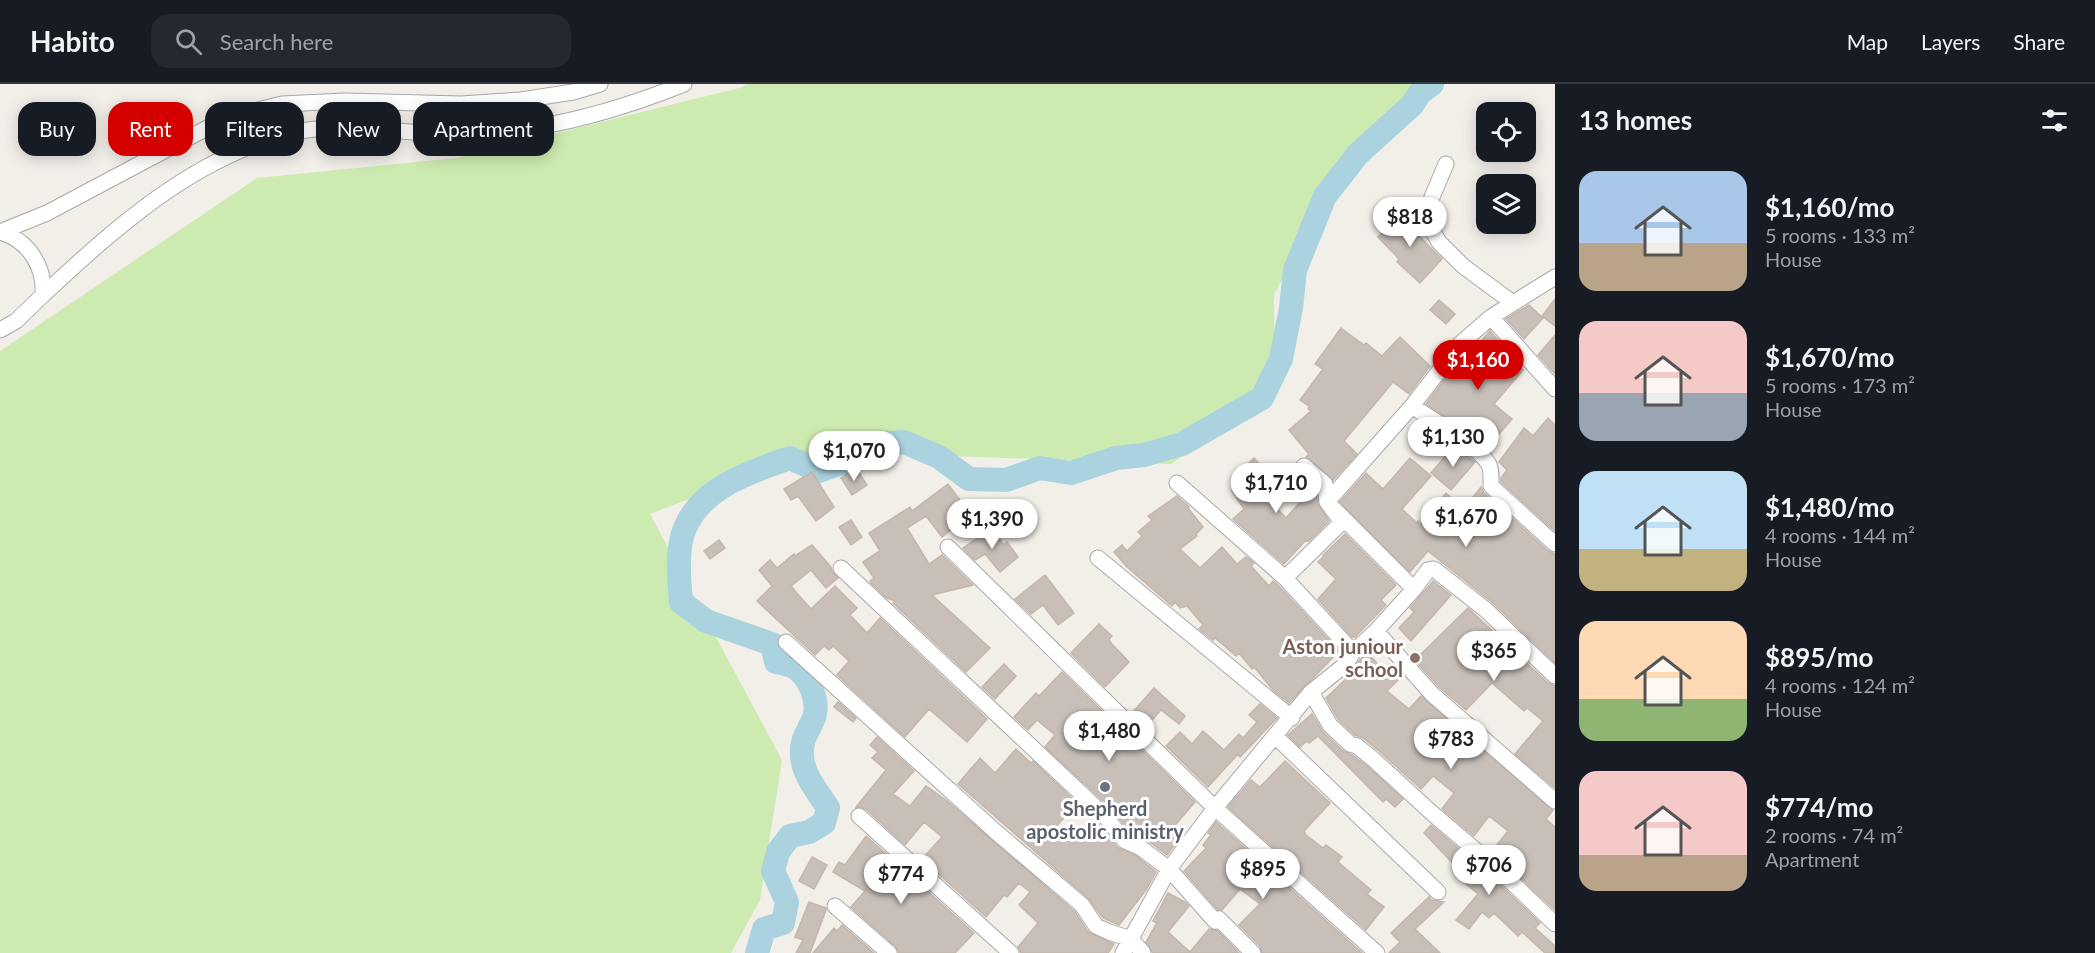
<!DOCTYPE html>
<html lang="en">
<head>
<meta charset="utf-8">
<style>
  :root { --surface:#171b24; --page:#242831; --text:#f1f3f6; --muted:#9ea1a6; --line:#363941; --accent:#d40000 }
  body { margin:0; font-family:Lato,sans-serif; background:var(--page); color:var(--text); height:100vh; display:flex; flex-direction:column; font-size:22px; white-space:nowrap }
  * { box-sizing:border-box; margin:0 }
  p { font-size:20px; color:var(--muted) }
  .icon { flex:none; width:33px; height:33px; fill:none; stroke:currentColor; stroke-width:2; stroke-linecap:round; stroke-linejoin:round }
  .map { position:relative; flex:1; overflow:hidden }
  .drawer { display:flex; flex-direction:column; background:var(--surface); width:540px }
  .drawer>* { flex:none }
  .hud { position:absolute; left:18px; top:18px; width:570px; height:54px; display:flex; gap:12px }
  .controls { position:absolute; left:1476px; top:18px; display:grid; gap:12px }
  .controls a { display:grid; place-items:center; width:60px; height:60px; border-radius:12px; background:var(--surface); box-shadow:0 3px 15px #0003; font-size:30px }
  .price { position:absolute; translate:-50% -51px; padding:0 14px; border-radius:21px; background:#fff; color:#222; font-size:20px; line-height:39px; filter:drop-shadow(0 2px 3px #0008) }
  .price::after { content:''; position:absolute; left:50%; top:36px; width:18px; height:14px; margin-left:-9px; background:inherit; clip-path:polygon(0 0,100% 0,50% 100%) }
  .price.current { background:var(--accent); color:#fff }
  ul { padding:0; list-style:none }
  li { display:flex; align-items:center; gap:18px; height:150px; padding:0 24px }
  li span { display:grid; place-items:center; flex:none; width:168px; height:120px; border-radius:18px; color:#555 }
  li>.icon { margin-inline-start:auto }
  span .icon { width:72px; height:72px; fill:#fffc; stroke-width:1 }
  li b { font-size:26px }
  h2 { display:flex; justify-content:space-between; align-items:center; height:72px; padding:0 24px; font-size:26px }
  .tag { padding:0 21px; border-radius:18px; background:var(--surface); box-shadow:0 3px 15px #0003; font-size:21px; line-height:54px }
  .tag.current { background:var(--accent); color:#fff }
  header { display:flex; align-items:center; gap:36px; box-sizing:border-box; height:84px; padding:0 30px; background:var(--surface); border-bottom:2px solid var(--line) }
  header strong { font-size:28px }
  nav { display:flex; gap:33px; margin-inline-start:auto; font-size:21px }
  .search { width:420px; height:54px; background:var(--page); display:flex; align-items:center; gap:15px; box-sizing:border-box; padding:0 21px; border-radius:18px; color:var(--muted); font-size:22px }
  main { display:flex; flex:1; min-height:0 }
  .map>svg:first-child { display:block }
  .grass { fill:#cdebb0 }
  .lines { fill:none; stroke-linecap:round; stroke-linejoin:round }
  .river { stroke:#aad3df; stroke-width:24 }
  .building { fill:#c7bfb8; stroke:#c4b6ab; stroke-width:1.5 }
  .minor-casing { stroke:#a9a9a9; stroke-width:17 }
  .minor { stroke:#fff; stroke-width:15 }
  .education-dot { fill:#8d6e63; stroke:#fff; stroke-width:2 }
  .worship-dot { fill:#6b7280; stroke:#fff; stroke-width:2 }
  .labels { text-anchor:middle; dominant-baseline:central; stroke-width:6; stroke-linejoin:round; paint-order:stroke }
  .education-label { font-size:20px; font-weight:bold; fill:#785e54; stroke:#fff; text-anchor:end }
  .worship-label { font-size:20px; font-weight:bold; fill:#5b616d; stroke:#fff }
</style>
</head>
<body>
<header>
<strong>Habito</strong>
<div class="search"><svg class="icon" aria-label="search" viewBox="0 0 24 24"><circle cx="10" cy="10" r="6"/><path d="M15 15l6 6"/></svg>Search here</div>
<nav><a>Map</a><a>Layers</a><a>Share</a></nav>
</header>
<main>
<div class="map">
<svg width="1555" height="869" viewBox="0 0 1555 869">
  <rect width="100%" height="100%" fill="#f2efe9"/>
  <path class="grass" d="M 746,0 L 1434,0 L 1366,48 L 1274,210 L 1275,306 L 1171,380 L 815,367 L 650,430 L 782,676 L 760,816 L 731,869 L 0,869 L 0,267 L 257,94 L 456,74 L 743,3 Z"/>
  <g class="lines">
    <path class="river" d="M 757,869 L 764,845 L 783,839 L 787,818 L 773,787 L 778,768 L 790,752 L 809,748 L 824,739 L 828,724 C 818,708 802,690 802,670 C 801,656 808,647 813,636 C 821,619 809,592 794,583 C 788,580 781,579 776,578 L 772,560 L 706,537 L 681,518 C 679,496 676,465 685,444 C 702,403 752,387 790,374 L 819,387 L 848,377 L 874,360 L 904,358 L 939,373 L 969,395 L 1006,396 L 1040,384 L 1071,389 L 1116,374 L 1144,371 L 1182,360 L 1262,314 L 1281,275 L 1291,224 L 1295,186 L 1325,112 L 1358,70 L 1412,21 L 1420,9 L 1432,0"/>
  </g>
  <path class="building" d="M 1404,128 L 1421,146 L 1417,150 L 1442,175 L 1420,199 L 1397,178 L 1399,175 L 1378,153 Z
    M 1555,215 L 1555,242 L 1542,232 Z
    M 1439,216 L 1455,230 L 1446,240 L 1430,226 Z
    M 1529,221 L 1543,234 L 1524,255 L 1506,235 Z
    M 1341,244 L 1364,261 L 1366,259 L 1382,272 L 1400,253 L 1430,282 L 1409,310 L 1393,298 L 1344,357 L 1357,370 L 1333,396 L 1306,373 L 1309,370 L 1289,346 L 1311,327 L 1308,325 L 1309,322 L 1300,316 L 1323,285 L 1315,280 Z
    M 1490,247 L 1510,270 L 1508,273 L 1523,286 L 1494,320 L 1512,335 L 1487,364 L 1470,349 L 1426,320 L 1451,287 L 1454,289 Z
    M 1555,251 L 1555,290 L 1538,271 Z
    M 1548,334 L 1555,341 L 1555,447 L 1501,398 L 1501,394 L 1507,386 L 1499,378 L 1524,344 L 1533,352 Z
    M 1454,362 L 1475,378 L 1451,406 L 1431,389 Z
    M 1254,374 L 1264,385 L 1268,380 L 1278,390 L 1260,407 L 1286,434 L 1301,417 L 1298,414 L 1307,406 L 1305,403 L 1309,399 L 1316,405 L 1318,420 L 1329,437 L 1309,457 L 1305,457 L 1284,480 L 1233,435 L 1244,425 L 1232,407 L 1246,398 L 1238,389 Z
    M 1410,374 L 1431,392 L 1402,425 L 1417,439 L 1418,437 L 1421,440 L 1446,409 L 1464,425 L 1481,403 L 1484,409 L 1548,467 L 1555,470 L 1555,579 L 1493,519 L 1428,467 L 1410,488 L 1340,418 L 1366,389 L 1383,405 Z
    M 856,384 L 867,401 L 852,411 L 841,394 Z
    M 812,388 L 834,423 L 816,437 L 798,412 L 791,416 L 784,405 Z
    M 948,400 L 960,416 L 951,422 L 962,437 L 942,453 L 926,432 L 907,444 L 929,480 L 942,471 L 973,501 L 932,511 L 990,564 L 966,588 L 893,519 L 895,517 L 887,514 L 871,499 L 870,497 L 874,494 L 863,478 L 880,467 L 869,449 L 910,423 L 912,427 Z
    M 1177,412 L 1189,423 L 1188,424 L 1203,443 L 1196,450 L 1197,452 L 1180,465 L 1200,484 L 1222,463 L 1237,480 L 1246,473 L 1254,479 L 1251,482 L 1269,502 L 1273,497 L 1278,501 L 1339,567 L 1289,619 L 1273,606 L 1254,583 L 1252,585 L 1239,569 L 1236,572 L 1215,554 L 1213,556 L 1199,545 L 1203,541 L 1187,522 L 1180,524 L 1175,518 L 1172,522 L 1127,483 L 1114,468 L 1122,461 L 1127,467 L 1142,452 L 1138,448 L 1152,436 L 1148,432 Z
    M 851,436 L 862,453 L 851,461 L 839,443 Z
    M 992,444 L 1004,461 L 1007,458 L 1018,473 L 1000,488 L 985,470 L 975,476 L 963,464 Z
    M 1345,450 L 1396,501 L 1381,516 L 1386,521 L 1355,553 L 1352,553 L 1318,515 L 1336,495 L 1318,478 L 1324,472 L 1323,471 Z
    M 719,456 L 725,464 L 710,475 L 704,467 Z
    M 812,461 L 831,483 L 832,487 L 838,494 L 826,504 L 811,486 L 791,502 L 795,507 L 811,525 L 835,502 L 857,524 L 850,531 L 867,549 L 880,534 L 987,635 L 967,658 L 929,625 L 905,653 L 837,591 L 849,577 L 833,562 L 829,566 L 824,562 L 815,571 L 757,517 L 772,502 L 759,486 L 770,476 L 777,484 L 794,470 L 795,472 Z
    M 1045,491 L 1074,529 L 1058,541 L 1043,521 L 1031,530 L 1015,515 Z
    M 1433,497 L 1451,511 L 1411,557 L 1399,544 L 1414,528 L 1410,524 Z
    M 1468,524 L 1548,599 L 1555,602 L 1555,704 L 1515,670 L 1543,637 L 1527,624 L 1524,627 L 1492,599 L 1466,626 L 1439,603 L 1415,576 Z
    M 1099,540 L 1112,552 L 1109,555 L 1111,559 L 1129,578 L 1105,603 L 1071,569 Z
    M 1367,568 L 1383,586 L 1389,580 L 1402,592 L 1387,607 L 1409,625 L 1421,612 L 1553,726 L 1546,735 L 1555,743 L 1555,826 L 1492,767 L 1508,747 L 1489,732 L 1474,752 L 1442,725 L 1454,709 L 1433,692 L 1421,705 L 1379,667 L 1363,654 L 1355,651 L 1338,635 L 1326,614 L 1347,594 L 1346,592 Z
    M 1004,580 L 1016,592 L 995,615 L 982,603 Z
    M 1062,588 L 1195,718 L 1170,747 L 1180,754 L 1167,771 L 1147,756 L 1131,749 L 1111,724 L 1045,663 L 1055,651 L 1037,636 L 1028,646 L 1014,633 L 1036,609 L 1039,612 Z
    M 1154,604 L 1185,632 L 1179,640 L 1161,626 L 1146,643 L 1132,629 Z
    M 838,618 L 856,634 L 853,638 L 834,623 Z
    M 1260,620 L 1277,634 L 1240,673 L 1238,670 L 1208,703 L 1166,662 L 1180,648 L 1192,660 L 1203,647 L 1224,666 L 1239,650 L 1243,654 L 1257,638 L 1249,631 Z
    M 1312,630 L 1323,648 L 1343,667 L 1352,671 L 1367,682 L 1403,715 L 1395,723 L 1386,715 L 1383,718 L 1318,652 L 1309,659 L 1307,657 L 1300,663 L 1288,651 Z
    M 877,653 L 914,687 L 893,710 L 910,722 L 926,702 L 946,716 L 1075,828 L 1088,848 L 1114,860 L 1108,869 L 1021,869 L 1018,863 L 1038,839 L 1019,821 L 1030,808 L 1019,799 L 1007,813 L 1004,811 L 986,833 L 922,775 L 942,753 L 924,738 L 905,761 L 866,725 L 856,723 L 886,686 L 872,674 L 878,668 L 870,661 Z
    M 1016,665 L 1031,679 L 1033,677 L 1080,722 L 1077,726 L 1073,723 L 1056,743 L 1059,746 L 1074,759 L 1095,736 L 1118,764 L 1136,772 L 1156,788 L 1146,806 L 1119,841 L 1103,834 L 1088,814 L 958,700 L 980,674 L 995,689 Z
    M 1285,677 L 1330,719 L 1304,747 L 1306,751 L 1323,764 L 1326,761 L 1342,773 L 1338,778 L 1371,806 L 1367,810 L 1384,823 L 1366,846 L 1228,723 L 1251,696 L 1260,703 Z
    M 1216,738 L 1362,869 L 1262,869 L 1260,862 L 1239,841 L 1260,820 L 1240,805 L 1222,826 L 1218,826 L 1184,787 L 1206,764 L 1203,761 L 1211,751 L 1208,749 Z
    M 1431,741 L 1492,793 L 1540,839 L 1535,844 L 1555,862 L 1555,869 L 1545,869 L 1522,848 L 1518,852 L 1494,829 L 1489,834 L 1482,828 L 1469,845 L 1456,836 L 1478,810 L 1457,792 L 1461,788 L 1424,749 Z
    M 866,752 L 974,849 L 955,869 L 899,869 L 895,862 L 851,823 L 865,807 L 833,788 L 839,778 L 845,781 Z
    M 812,773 L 827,781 L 814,805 L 799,797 Z
    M 1168,809 L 1185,818 L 1189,822 L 1168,848 L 1190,868 L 1209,845 L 1217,846 L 1239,869 L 1153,869 L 1146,858 L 1157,839 L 1153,837 Z
    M 1429,813 L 1431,816 L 1444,818 L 1415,845 L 1440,869 L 1389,869 L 1400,858 L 1391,849 Z
    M 809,818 L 826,824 L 826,826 L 810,869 L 796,869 L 803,856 L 795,853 Z
    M 842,841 L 874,869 L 813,869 L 834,844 L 837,847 Z"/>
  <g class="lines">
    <g class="minor-casing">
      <path id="minor" d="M 1446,80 L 1432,113 L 1426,136 L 1439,158 L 1463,182 L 1513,219
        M 0,148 L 47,129 L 226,34 L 282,20 L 345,17 L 461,20 L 521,16 L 573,8 L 600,0
        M 0,148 C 28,156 45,182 43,211 L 16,237 L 0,246
        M 43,211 C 114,145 188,78 283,51 C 342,34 404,52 464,50 C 540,49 614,28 684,0
        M 1491,233 L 1555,305
        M 1412,322 C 1431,335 1476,361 1488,379 C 1492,385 1491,395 1491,402 L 1555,460
        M 1304,382 L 1325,400 L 1327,418 L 1414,505
        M 1177,399 L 1285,494 L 1353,568
        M 948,463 L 1215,724 L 1377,869
        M 1098,474 L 1292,634
        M 841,484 L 1104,731 L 1125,757 L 1141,764 L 1169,785 L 1215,837 L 1219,835 L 1253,869
        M 1285,494 L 1342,438 L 1327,418 L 1412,322 L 1460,260 L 1491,233 L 1555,193
        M 1376,547 L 1432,610 L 1555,717
        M 786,558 L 996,748 L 1082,821 L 1096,842 L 1109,848 L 1131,855 L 1143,869
        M 1311,608 L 1330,641 L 1350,660 L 1357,662 L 1373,675 L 1433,730 L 1499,786 L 1555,840
        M 1275,652 L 1438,808
        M 859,732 L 1011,869
        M 835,822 L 889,869
        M 1123,869 L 1169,785 L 1215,724 L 1311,608 L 1346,580 L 1353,568 L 1376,547 L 1414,505 L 1428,486 L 1434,485 L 1486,526 L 1555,592"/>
    </g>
    <use href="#minor" class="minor"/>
  </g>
  <circle class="education-dot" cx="1415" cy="574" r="6"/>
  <circle class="worship-dot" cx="1105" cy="703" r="6"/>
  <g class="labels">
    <g class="education-label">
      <text x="1403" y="562">Aston juniour<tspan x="1403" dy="23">school</tspan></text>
    </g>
    <g class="worship-label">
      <text x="1105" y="724">Shepherd<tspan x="1105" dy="23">apostolic ministry</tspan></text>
    </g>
  </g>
</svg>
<div class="controls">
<a><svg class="icon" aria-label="locate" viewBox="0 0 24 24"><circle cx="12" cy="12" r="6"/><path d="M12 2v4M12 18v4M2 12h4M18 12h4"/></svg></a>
<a><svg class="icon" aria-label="layers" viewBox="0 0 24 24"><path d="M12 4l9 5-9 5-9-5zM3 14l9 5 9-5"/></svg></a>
</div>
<b class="price" style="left:1410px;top:164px">$818</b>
<b class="price current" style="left:1478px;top:307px">$1,160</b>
<b class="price" style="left:1453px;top:384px">$1,130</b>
<b class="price" style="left:854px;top:398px">$1,070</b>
<b class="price" style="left:1276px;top:430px">$1,710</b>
<b class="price" style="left:1466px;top:464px">$1,670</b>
<b class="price" style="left:992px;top:466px">$1,390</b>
<b class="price" style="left:1494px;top:598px">$365</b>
<b class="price" style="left:1109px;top:678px">$1,480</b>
<b class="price" style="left:1451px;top:686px">$783</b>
<b class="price" style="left:1489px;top:812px">$706</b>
<b class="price" style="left:1263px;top:816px">$895</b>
<b class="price" style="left:901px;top:821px">$774</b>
<div class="hud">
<a class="tag">Buy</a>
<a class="tag current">Rent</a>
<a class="tag">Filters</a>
<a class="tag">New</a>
<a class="tag">Apartment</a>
</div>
</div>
<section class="drawer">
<h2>13 homes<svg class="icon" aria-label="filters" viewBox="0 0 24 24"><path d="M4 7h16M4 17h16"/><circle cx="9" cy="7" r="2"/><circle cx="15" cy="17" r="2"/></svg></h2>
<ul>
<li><span style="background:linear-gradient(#a9c7e8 60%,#b9a48a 0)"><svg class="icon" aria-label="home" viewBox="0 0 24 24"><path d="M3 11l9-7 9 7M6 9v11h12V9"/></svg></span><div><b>$1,160/mo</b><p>5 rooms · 133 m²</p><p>House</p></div></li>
<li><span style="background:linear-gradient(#f6c9c9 60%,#9aa5b1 0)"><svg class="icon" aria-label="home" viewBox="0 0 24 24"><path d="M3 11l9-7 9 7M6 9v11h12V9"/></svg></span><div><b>$1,670/mo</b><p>5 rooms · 173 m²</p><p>House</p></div></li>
<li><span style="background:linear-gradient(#bfe0f5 65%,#c2b280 0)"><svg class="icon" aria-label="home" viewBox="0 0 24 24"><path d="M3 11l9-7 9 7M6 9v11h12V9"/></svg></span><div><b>$1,480/mo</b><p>4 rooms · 144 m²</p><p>House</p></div></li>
<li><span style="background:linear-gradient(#ffd9b3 65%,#8fb573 0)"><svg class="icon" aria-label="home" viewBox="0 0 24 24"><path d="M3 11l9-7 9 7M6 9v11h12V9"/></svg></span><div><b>$895/mo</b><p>4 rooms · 124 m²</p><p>House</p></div></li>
<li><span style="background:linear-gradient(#f6c9c9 70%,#b9a48a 0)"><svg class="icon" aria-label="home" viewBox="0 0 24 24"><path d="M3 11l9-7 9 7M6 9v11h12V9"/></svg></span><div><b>$774/mo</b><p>2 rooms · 74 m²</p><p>Apartment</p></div></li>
</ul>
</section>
</main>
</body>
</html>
